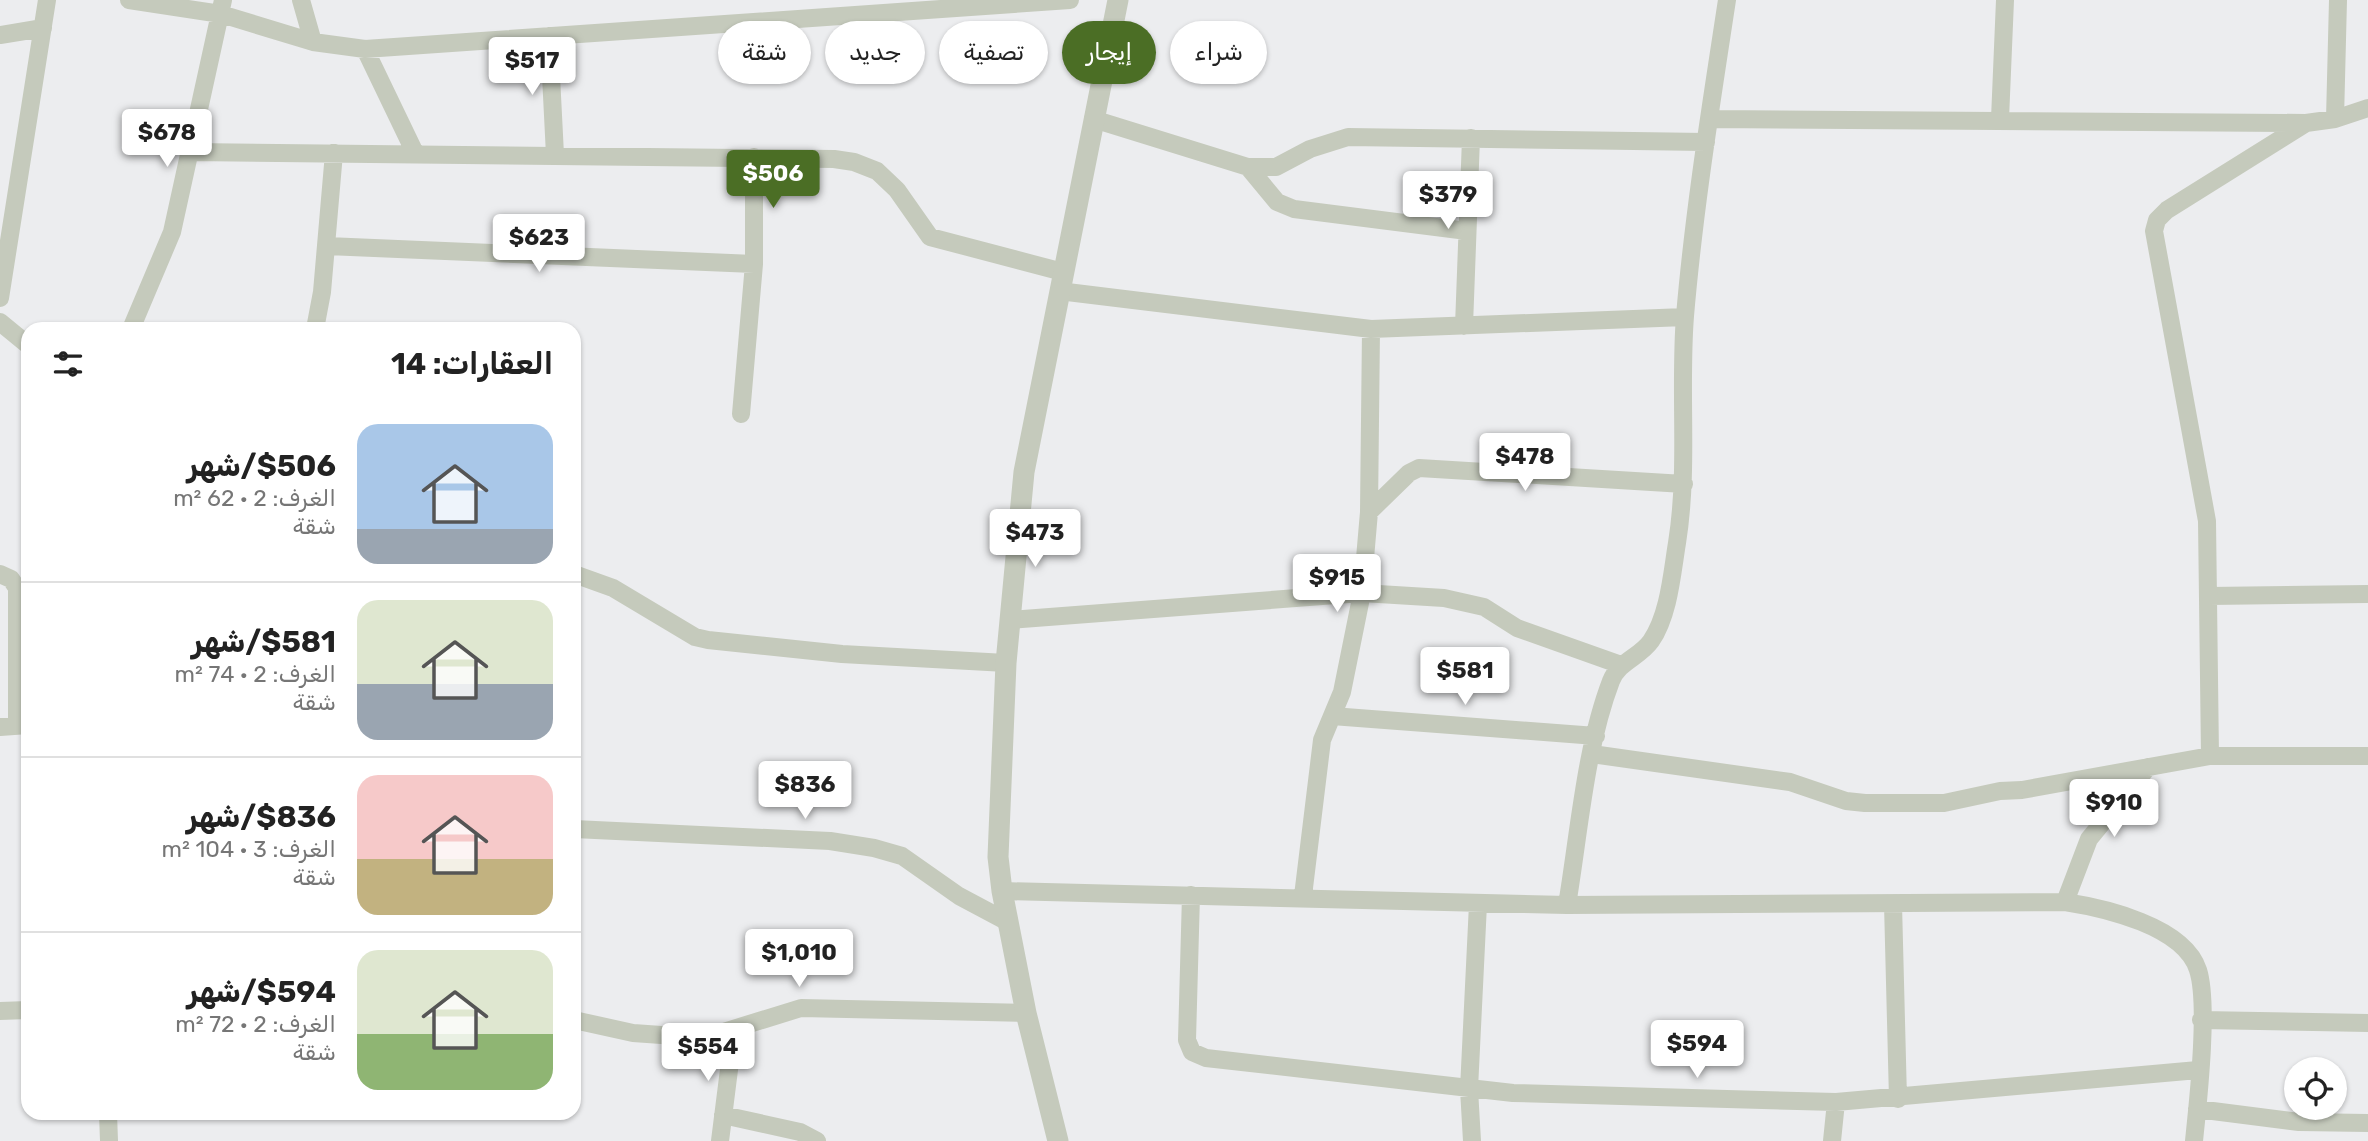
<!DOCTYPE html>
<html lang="ar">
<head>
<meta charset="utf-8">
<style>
  :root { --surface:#fff; --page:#f6f6f6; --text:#222; --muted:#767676; --line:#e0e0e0; --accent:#4b6e25 }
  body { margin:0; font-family:Rubik,"Noto Naskh Arabic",sans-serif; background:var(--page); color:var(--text); direction:rtl; height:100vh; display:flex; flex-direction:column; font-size:26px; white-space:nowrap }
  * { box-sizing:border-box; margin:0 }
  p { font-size:23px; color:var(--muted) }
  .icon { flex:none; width:38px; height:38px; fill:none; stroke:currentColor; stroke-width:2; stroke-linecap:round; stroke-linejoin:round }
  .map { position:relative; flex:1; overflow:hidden; direction:ltr }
  .panel { position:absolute; left:21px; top:322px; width:560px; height:798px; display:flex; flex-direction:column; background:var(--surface); border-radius:21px; box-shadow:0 2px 5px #0004; direction:rtl }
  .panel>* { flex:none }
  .top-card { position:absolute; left:602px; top:21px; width:665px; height:63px; direction:rtl; display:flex; gap:14px }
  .controls { position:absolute; left:2284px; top:1057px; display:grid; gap:14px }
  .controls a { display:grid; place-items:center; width:63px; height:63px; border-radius:50%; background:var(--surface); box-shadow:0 2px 5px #0004; font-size:35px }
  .price { position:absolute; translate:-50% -60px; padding:0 16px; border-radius:7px; background:#fff; color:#222; font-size:23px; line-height:46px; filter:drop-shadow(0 2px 4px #0008) }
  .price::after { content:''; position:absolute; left:50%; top:42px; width:21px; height:16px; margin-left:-10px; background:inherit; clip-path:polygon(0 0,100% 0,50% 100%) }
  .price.on { background:var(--accent); color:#fff }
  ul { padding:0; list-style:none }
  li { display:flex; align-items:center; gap:21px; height:175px; padding:0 28px }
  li+li { border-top:2px solid var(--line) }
  li span { display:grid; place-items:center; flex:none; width:196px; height:140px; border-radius:21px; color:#555 }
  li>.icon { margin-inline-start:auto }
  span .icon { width:84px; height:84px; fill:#fffc; stroke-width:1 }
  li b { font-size:30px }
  h2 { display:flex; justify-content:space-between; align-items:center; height:84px; padding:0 28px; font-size:30px }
  .tag { padding:0 24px; border-radius:32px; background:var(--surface); box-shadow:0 2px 5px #0004; font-size:24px; line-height:63px }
  .tag.on { background:var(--accent); color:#fff }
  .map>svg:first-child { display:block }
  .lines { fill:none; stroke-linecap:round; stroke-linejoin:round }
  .minor { stroke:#c5cabc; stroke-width:18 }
  .tertiary { stroke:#c5cabc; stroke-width:21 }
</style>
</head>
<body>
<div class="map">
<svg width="2368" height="1141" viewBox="0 0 2368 1141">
  <rect width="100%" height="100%" fill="#ecedef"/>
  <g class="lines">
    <path class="minor" d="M 129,0 L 221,14 L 313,42 L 365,49 L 1070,0
      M 301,0 L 313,42
      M 0,35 L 43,28
      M 549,36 L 555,155
      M 365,49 L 415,153
      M 1093,119 L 1248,167 L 1276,167 L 1310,149 L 1348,137 L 1706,142
      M 1709,119 L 2306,123 L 2335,119 L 2368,108
      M 2000,119 L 2005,0
      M 2335,119 L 2338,0
      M 190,152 L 834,159 L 854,162 L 877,171 L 897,190 L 930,237 L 1063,272
      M 1248,167 L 1277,202 L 1294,209 L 1467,231
      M 327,246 L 754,264
      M 1059,291 L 1371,329 L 1685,317
      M 0,298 L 47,0
      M 0,322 L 28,345
      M 1464,326 L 1471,138
      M 131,329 L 172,232 L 223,0
      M 315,329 L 322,292 L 334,153
      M 741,414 L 754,264 L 754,157
      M 1369,512 L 1409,473 L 1419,468 L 1684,484
      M 0,574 L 11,579 L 17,588 L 17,725
      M 574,574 L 613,588 L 695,637 L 708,640 L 842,654 L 1006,663
      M 2209,596 L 2368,594
      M 1010,620 L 1362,593 L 1444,598 L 1484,607 L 1517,628 L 1621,665
      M 1332,716 L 1596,736
      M 0,727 L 28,725
      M 1592,754 L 1790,782 L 1846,801 L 1865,803 L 1944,803 L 2000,791 L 2022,790 L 2210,756 L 2368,756
      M 2210,756 L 2207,521 L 2154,231 L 2157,220 L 2167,210 L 2306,123
      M 574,829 L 830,841 L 874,848 L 902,856 L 959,896 L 1006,921
      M 1002,891 L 1567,905 L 2065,902 C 2104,908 2184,926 2198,970 C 2209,1004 2198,1102 2194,1141
      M 1191,895 L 1187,1040 L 1192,1052 L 1206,1058 L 1513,1093 L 1836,1102 L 2198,1070
      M 1303,896 L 1322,740 L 1342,692 L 1362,593 L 1369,512 L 1371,329
      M 2065,902 L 2089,839 L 2148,767
      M 1893,904 L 1898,1099
      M 1567,905 C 1579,834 1585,749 1611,681 C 1618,662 1640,657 1651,641 C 1669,615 1672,573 1677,543 C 1689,468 1679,392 1685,316 C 1694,210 1711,105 1727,0
      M 0,1011 L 28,1010
      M 574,1020 L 633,1033 L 704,1038 L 801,1008 L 1026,1013
      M 2201,1020 L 2368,1023
      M 2197,1109 L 2299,1122 L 2368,1123
      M 108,1113 L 109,1141
      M 723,1115 L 800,1132 L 817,1141
      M 720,1141 L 734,1030
      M 1472,1141 L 1469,1089 L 1478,904
      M 1832,1141 L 1836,1102"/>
    <path class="tertiary" d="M 1058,1141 L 1026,1013 L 1002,891 L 998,857 L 1006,663 L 1024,472 L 1118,0"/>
  </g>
</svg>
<div class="controls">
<a><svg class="icon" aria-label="locate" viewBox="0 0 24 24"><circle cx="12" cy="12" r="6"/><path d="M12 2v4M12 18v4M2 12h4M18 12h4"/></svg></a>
</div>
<b class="price" style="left:532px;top:97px">$517</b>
<b class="price" style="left:167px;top:169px">$678</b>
<b class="price on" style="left:773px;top:210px">$506</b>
<b class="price" style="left:1448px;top:231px">$379</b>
<b class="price" style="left:539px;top:274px">$623</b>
<b class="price" style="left:1525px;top:493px">$478</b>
<b class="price" style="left:1035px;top:569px">$473</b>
<b class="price" style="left:1337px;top:614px">$915</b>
<b class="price" style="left:1465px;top:707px">$581</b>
<b class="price" style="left:805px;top:821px">$836</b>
<b class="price" style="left:2114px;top:839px">$910</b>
<b class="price" style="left:799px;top:989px">$1,010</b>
<b class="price" style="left:1697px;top:1080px">$594</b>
<b class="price" style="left:708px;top:1083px">$554</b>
<div class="top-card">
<a class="tag">شراء</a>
<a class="tag on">إيجار</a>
<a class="tag">تصفية</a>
<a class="tag">جديد</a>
<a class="tag">شقة</a>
</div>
<section class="panel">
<h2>العقارات: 14<svg class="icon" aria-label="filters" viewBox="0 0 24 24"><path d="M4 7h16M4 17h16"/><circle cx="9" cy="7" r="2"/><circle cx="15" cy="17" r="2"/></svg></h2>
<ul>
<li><span style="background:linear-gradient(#a9c7e8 75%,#9aa5b1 0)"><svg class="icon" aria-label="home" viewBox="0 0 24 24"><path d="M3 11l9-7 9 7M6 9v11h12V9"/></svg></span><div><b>$506/شهر</b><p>الغرف: 2 · 62 m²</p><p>شقة</p></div></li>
<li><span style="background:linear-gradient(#dfe7d0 60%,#9aa5b1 0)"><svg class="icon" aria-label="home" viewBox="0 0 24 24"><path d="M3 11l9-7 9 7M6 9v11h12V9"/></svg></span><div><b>$581/شهر</b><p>الغرف: 2 · 74 m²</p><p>شقة</p></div></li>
<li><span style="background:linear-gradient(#f6c9c9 60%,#c2b280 0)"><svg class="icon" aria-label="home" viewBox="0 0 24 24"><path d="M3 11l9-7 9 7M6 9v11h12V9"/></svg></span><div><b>$836/شهر</b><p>الغرف: 3 · 104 m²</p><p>شقة</p></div></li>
<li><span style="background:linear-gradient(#dfe7d0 60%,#8fb573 0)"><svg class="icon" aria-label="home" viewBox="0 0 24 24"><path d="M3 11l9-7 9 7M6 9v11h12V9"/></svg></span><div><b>$594/شهر</b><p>الغرف: 2 · 72 m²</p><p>شقة</p></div></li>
</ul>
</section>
</div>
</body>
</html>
